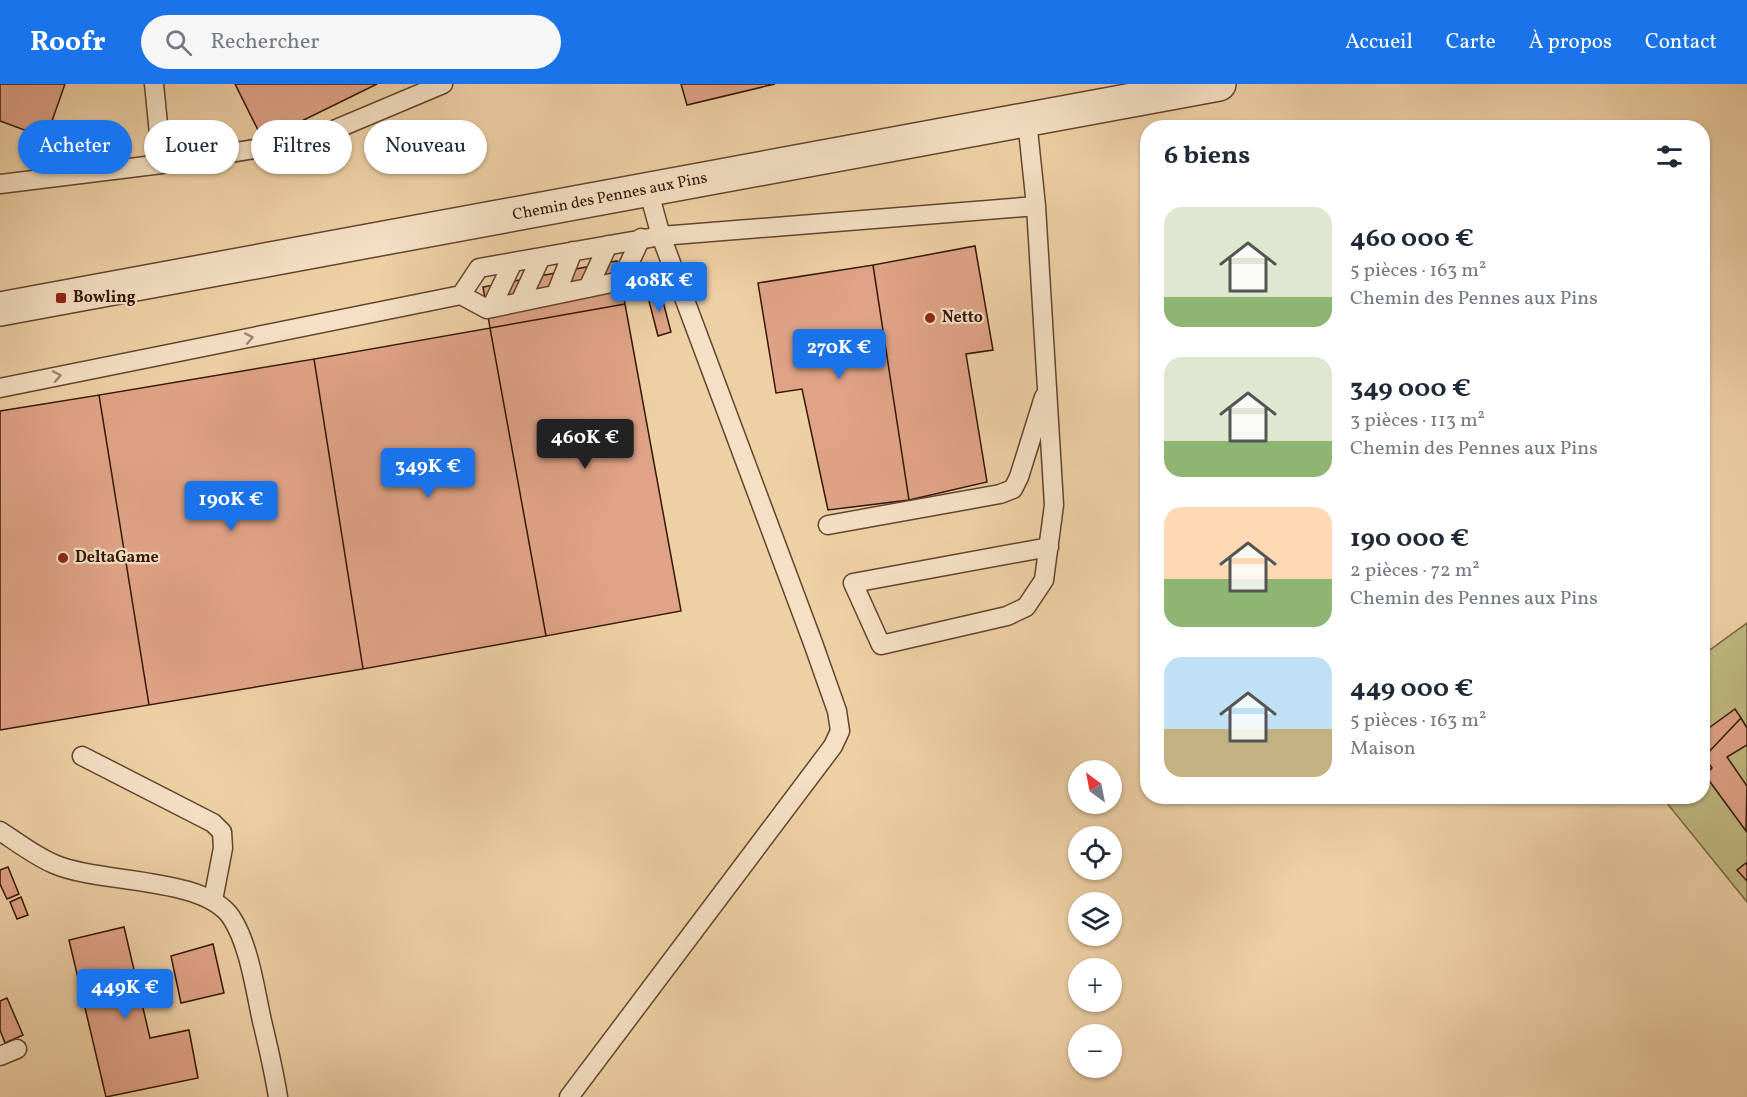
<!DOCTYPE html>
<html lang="fr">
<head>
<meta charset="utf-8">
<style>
  :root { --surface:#fff; --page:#f6f6f7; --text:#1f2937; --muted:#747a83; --accent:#1a73e8 }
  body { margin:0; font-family:Vollkorn,serif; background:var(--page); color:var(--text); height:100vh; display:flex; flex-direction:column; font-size:22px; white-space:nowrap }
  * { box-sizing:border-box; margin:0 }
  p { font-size:20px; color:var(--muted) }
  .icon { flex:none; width:33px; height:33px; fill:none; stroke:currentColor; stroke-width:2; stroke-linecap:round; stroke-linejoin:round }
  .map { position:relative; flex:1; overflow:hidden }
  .details { position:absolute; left:1140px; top:36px; width:570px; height:684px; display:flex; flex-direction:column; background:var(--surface); border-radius:24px; box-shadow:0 2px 4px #0004 }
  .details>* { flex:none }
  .hud { position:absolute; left:18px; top:36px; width:570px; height:54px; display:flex; gap:12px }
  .needle { width:39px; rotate:328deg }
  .controls { position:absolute; left:1068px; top:676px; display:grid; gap:12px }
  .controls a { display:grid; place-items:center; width:54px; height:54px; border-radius:50%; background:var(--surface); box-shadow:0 2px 4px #0004; font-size:30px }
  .price { position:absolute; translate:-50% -51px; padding:0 14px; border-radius:6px; background:var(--accent); color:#fff; font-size:20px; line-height:39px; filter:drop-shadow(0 2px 3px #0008) }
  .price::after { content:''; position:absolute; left:50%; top:36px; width:18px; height:14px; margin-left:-9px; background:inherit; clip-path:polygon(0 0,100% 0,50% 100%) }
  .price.active { background:#222; color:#fff }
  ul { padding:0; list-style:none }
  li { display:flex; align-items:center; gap:18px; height:150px; padding:0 24px }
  li span { display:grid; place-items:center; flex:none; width:168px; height:120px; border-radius:18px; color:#555 }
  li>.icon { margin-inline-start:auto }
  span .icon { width:72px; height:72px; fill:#fffc; stroke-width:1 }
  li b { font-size:26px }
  h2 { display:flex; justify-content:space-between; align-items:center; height:72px; padding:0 24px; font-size:26px }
  .pill { padding:0 21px; border-radius:27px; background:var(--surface); box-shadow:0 2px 4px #0004; font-size:21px; line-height:54px }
  .pill.active { background:var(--accent); color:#fff }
  header { display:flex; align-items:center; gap:36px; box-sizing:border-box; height:84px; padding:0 30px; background:var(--accent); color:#fff }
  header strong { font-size:28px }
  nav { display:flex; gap:33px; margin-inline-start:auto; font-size:21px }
  .search { width:420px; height:54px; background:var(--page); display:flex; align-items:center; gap:15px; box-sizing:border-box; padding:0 21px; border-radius:33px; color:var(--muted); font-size:22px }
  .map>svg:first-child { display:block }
  .green { fill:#c0b981; stroke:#7a6844; stroke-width:1.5 }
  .building { fill:#e0a387; stroke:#351607; stroke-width:1.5 }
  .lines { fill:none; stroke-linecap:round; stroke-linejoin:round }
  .lane-casing { stroke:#63442e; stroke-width:21 }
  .street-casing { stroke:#63442e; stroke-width:36 }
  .lane { stroke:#f4e0c4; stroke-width:18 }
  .street { stroke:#f4e0c4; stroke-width:33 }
  .oneway { stroke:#9e856f }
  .poi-dot { fill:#8f2418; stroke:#f4e0c4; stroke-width:2 }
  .labels { text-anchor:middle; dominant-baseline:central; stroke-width:4.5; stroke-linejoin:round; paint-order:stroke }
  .street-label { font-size:16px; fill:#351607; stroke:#f4e0c4 }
  .poi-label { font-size:16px; font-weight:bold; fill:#351607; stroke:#f4e0c4; text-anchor:start }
</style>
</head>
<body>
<header>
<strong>Roofr</strong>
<div class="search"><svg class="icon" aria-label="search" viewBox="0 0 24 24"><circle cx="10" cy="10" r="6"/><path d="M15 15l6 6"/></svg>Rechercher</div>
<nav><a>Accueil</a><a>Carte</a><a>À propos</a><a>Contact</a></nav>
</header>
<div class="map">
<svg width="1747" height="1013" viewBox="0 0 1747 1013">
  <rect width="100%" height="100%" fill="#eed0a5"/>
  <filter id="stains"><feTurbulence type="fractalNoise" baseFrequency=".00333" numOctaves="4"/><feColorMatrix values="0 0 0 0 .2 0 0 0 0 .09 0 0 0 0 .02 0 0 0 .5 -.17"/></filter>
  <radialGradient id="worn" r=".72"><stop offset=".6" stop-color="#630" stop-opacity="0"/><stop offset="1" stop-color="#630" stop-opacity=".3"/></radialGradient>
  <path class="green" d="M 1747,539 L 1747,818 L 1662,713 L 1702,712 L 1703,571 Z"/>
  <path class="building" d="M 0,0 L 65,0 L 46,54 L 0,37 Z
    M 235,0 L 377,0 L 263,56 Z
    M 681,0 L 775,0 L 687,21 Z
    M 975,162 L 993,266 L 966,270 L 987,398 L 909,416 L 873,181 Z
    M 617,177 L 625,220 L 490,244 L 483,203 Z
    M 873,181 L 909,416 L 828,426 L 802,305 L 776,309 L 758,199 Z
    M 660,206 L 671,248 L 658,252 L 647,209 Z
    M 625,220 L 681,527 L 546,552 L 490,244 Z
    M 490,244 L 546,552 L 363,585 L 314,275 Z
    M 314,275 L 363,585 L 149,621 L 99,311 Z
    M 99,311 L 149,621 L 0,646 L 0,327 Z
    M 1735,625 L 1741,634 L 1704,673 L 1702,649 Z
    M 1741,634 L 1747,644 L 1747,661 L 1727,673 L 1747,702 L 1746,747 L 1705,691 L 1712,684 L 1704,673 Z
    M 1746,779 L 1747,781 L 1747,797 L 1737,786 Z
    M 8,783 L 19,810 L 7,815 L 0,800 L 0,786 Z
    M 21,813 L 28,831 L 17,835 L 10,818 Z
    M 124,843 L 150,954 L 189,946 L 198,994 L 106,1013 L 69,856 Z
    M 213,860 L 224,909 L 181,919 L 171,872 Z
    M 7,914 L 23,951 L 5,959 L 0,946 L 0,917 Z"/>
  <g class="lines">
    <g class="lane-casing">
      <path id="lane" d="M 162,80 L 310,56 L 443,0
        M 0,100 L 162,80 L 154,0
        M 1036,122 L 1054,421 L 1044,496 L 1026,523 L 1007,532 L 881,561 L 853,499 L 1049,463
        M 588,204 L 608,161
        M 556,210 L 573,167
        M 461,211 L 487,225 L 621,197 L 641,154
        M 520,218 L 541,173
        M 491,224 L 513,178
        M 0,304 L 461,211 L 479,184 L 661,152 L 1036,122 L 1027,36
        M 828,441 L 1000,410 L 1013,405 L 1019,393 L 1044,313
        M 82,672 L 213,739 L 222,748 L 223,764 L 213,816
        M 0,747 C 17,758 35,772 54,780 C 99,800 203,792 231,833 C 249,860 255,905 262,937 C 268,962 274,988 278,1013
        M 0,972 L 17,965
        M 569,1013 L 833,662 L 840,647 L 837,627 L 813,559 L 661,152 L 648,105"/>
    </g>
    <g class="street-casing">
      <path id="street" d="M 0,225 L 1219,0"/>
    </g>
    <use href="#lane" class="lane"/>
    <use href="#street" class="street"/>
  </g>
  <defs><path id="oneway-chevron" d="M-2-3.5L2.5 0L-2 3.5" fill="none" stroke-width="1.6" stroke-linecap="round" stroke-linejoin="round" transform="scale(1.5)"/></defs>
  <g class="oneway">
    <use href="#oneway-chevron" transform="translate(249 254) rotate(-11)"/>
    <use href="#oneway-chevron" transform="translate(57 292) rotate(-11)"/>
  </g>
  <g class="poi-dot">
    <rect x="55" y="208" width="12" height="12" rx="3"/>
    <circle cx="930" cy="234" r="6"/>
    <circle cx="63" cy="474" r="6"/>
  </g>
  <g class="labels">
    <g class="street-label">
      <text transform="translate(610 113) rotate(-11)">Chemin des Pennes aux Pins</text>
    </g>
    <g class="poi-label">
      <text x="73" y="214">Bowling</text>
      <text x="942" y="234">Netto</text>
      <text x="75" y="474">DeltaGame</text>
    </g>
  </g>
  <rect width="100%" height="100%" filter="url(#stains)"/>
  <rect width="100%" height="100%" fill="url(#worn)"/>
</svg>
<div class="controls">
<a><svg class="needle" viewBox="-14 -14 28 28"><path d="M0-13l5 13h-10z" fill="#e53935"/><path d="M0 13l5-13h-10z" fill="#747a83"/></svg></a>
<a><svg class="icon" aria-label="locate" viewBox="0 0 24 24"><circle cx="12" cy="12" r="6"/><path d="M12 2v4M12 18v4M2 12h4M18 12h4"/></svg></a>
<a><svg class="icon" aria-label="layers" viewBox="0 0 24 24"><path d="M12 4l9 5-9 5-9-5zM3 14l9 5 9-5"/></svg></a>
<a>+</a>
<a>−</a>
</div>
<b class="price" style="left:659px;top:229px">408K €</b>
<b class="price" style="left:839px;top:296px">270K €</b>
<b class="price active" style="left:585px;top:386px">460K €</b>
<b class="price" style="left:428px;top:415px">349K €</b>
<b class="price" style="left:231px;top:448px">190K €</b>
<b class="price" style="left:125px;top:936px">449K €</b>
<div class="hud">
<a class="pill active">Acheter</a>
<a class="pill">Louer</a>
<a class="pill">Filtres</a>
<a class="pill">Nouveau</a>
</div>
<section class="details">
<h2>6 biens<svg class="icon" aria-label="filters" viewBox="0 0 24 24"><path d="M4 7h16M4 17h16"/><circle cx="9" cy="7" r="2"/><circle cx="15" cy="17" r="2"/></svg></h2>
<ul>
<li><span style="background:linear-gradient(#dfe7d0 75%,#8fb573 0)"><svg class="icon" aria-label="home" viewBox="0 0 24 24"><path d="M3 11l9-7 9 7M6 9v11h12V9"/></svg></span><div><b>460 000 €</b><p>5 pièces · 163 m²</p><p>Chemin des Pennes aux Pins</p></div></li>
<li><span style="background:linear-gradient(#dfe7d0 70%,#8fb573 0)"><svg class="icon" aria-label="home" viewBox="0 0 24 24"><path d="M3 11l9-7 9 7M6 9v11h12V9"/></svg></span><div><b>349 000 €</b><p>3 pièces · 113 m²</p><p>Chemin des Pennes aux Pins</p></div></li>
<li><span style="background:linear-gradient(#ffd9b3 60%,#8fb573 0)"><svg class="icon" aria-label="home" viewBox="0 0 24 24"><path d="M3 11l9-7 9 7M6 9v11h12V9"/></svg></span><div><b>190 000 €</b><p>2 pièces · 72 m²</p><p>Chemin des Pennes aux Pins</p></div></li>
<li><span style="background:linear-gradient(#bfe0f5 60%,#c2b280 0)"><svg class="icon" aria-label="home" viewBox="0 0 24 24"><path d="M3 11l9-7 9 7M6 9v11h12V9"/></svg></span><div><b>449 000 €</b><p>5 pièces · 163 m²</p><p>Maison</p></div></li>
</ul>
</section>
</div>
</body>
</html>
